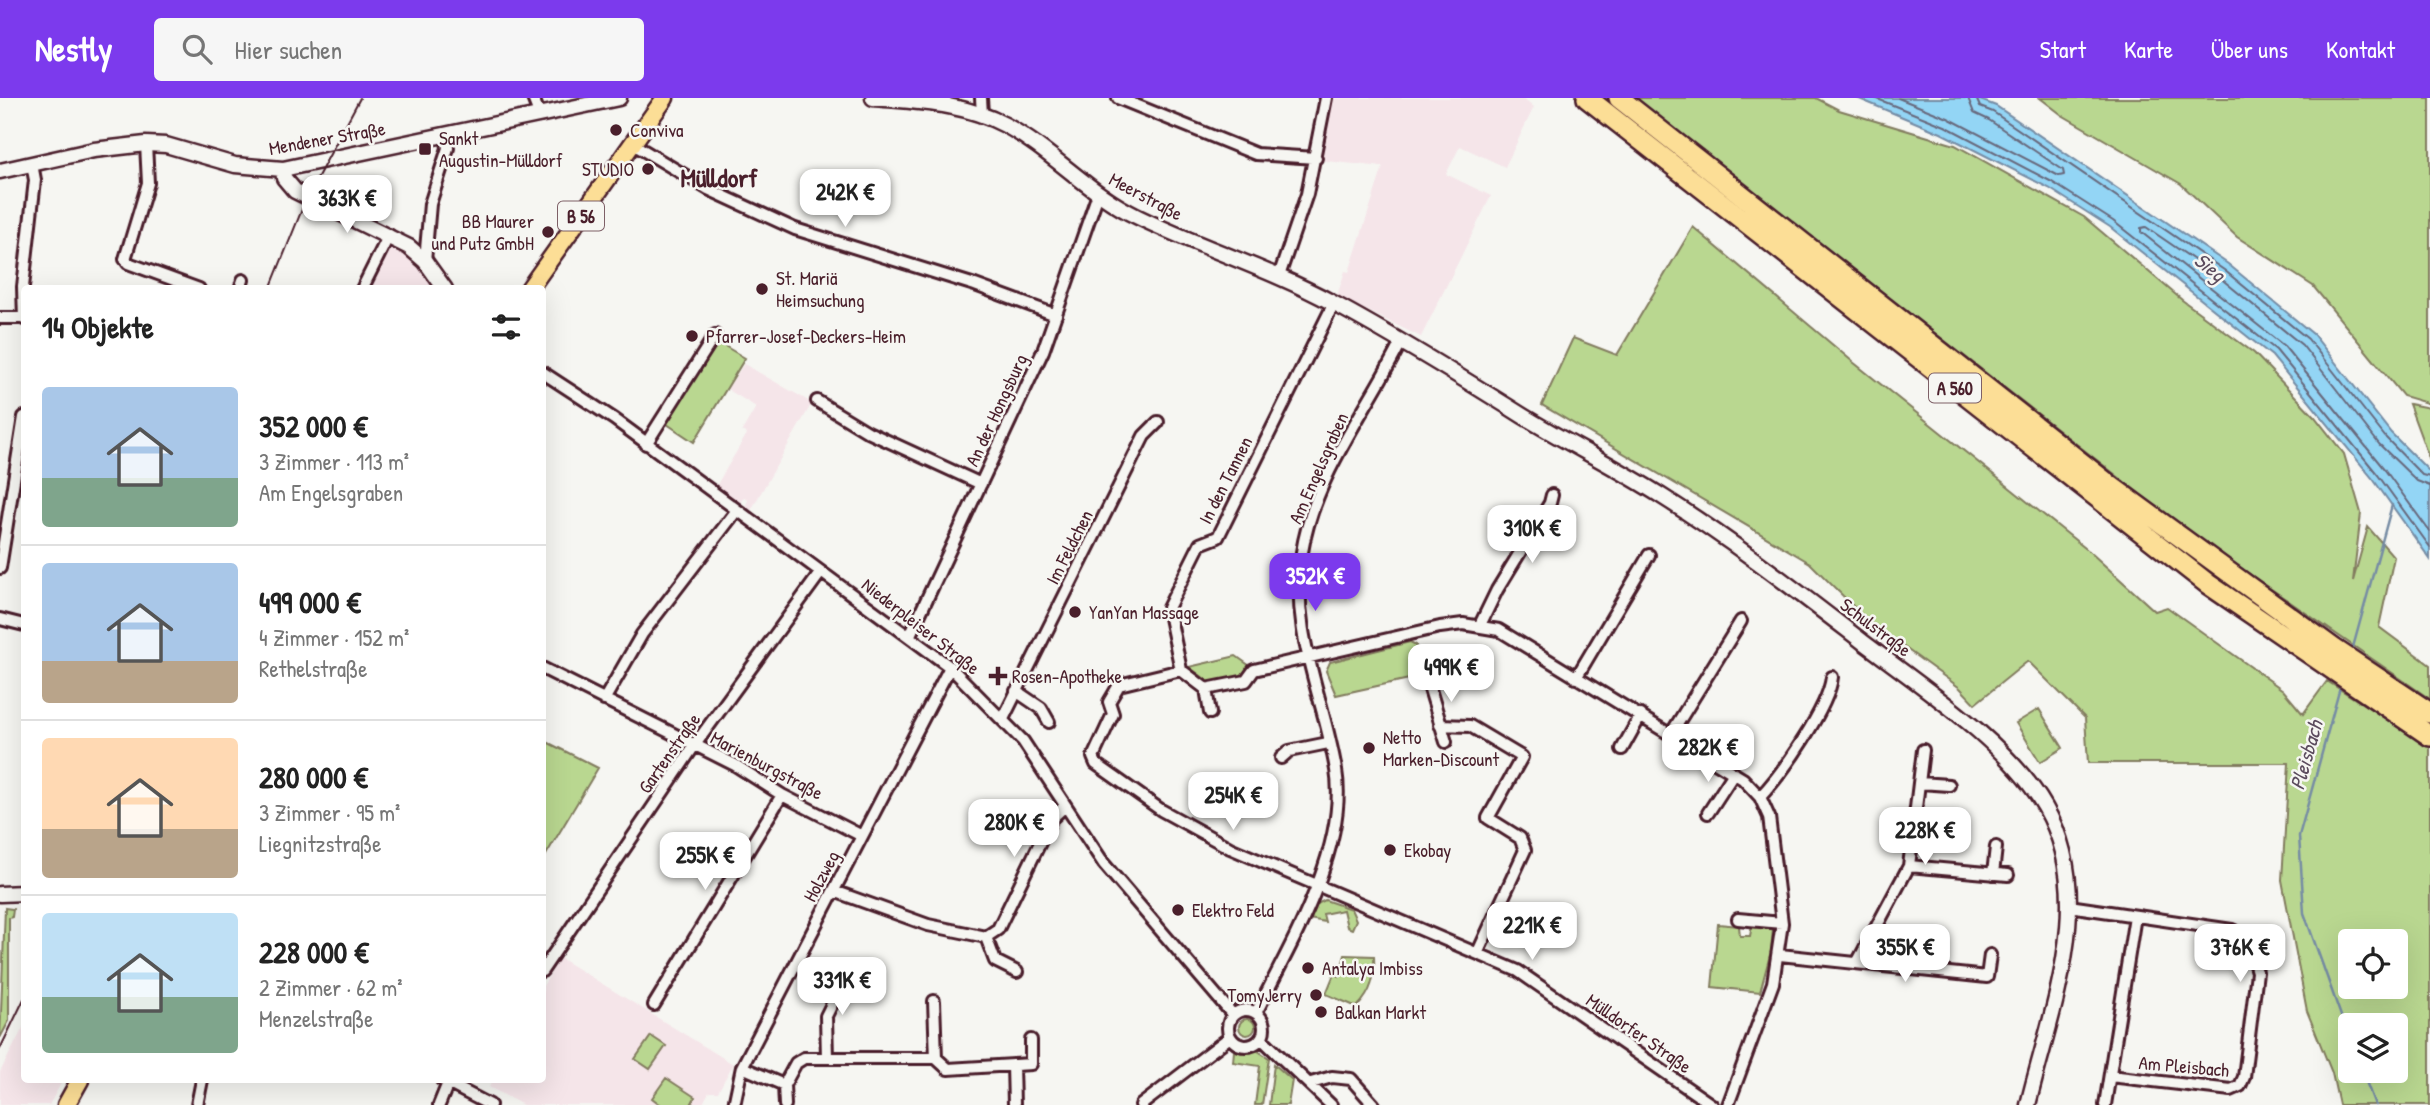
<!DOCTYPE html>
<html lang="de">
<head>
<meta charset="utf-8">
<style>
  :root { --surface:#fff; --page:#f6f6f6; --text:#222; --muted:#767676; --line:#e0e0e0; --accent:#7c3aed }
  body { margin:0; font-family:"Patrick Hand",sans-serif; background:var(--page); color:var(--text); height:100vh; display:flex; flex-direction:column; font-size:26px; white-space:nowrap }
  * { box-sizing:border-box; margin:0 }
  p { font-size:23px; color:var(--muted) }
  .icon { flex:none; width:38px; height:38px; fill:none; stroke:currentColor; stroke-width:2; stroke-linecap:round; stroke-linejoin:round }
  .map { position:relative; flex:1; overflow:hidden }
  .panel { position:absolute; left:21px; top:187px; width:525px; height:798px; display:flex; flex-direction:column; background:var(--surface); border-radius:7px; box-shadow:0 7px 28px #0002 }
  .panel>* { flex:none }
  .tools { position:absolute; left:2338px; top:831px; display:grid; gap:14px }
  .tools a { display:grid; place-items:center; width:70px; height:70px; border-radius:7px; background:var(--surface); box-shadow:0 7px 28px #0002; font-size:35px }
  .price { position:absolute; translate:-50% -60px; padding:0 16px; border-radius:14px; background:#fff; color:#222; font-size:23px; line-height:46px; filter:drop-shadow(0 2px 4px #0008) }
  .price::after { content:''; position:absolute; left:50%; top:42px; width:21px; height:16px; margin-left:-10px; background:inherit; clip-path:polygon(0 0,100% 0,50% 100%) }
  .price.on { background:var(--accent); color:#fff }
  ul { padding:0; list-style:none }
  li { display:flex; align-items:center; gap:21px; height:175px; padding:0 21px }
  li+li { border-top:2px solid var(--line) }
  li span { display:grid; place-items:center; flex:none; width:196px; height:140px; border-radius:7px; color:#555 }
  li>.icon { margin-inline-start:auto }
  span .icon { width:84px; height:84px; fill:#fffc; stroke-width:1 }
  li b { font-size:30px }
  h2 { display:flex; justify-content:space-between; align-items:center; height:84px; padding:0 21px; font-size:30px }
  header { display:flex; align-items:center; gap:42px; box-sizing:border-box; height:98px; padding:0 35px; background:var(--accent); color:#fff }
  header strong { font-size:33px }
  nav { display:flex; gap:38px; margin-inline-start:auto; font-size:24px }
  .search { width:490px; height:63px; background:var(--page); display:flex; align-items:center; gap:18px; box-sizing:border-box; padding:0 24px; border-radius:7px; color:var(--muted); font-size:26px }
  .map>svg:first-child { display:block }
  .built { fill:#f5e5e9 }
  .green { fill:#b9d790; stroke:#827b5e; stroke-width:2; fill-rule:evenodd }
  .water { fill:#93d5f5; stroke:#768ca4; stroke-width:2 }
  .lines { fill:none; stroke-linecap:round; stroke-linejoin:round }
  .shore { stroke:#67687c; stroke-width:2 }
  .stream { stroke:#768ca4; stroke-width:2.5 }
  .street-casing { stroke:#4a1f2b; stroke-width:16 }
  .secondary-casing { stroke:#4a1f2b; stroke-width:19 }
  .primary-casing { stroke:#4a1f2b; stroke-width:21 }
  .highway-casing { stroke:#4a1f2b; stroke-width:24 }
  .street { stroke:#f6f6f2; stroke-width:10 }
  .secondary { stroke:#f6f6f2; stroke-width:14 }
  .primary { stroke:#fcde96; stroke-width:16 }
  .highway { stroke:#fcde96; stroke-width:19 }
  .tram { stroke:#4a1f2b; stroke-width:2 }
  .poi-dot { fill:#4a1f2b; stroke:#f6f6f2; stroke-width:2.5 }
  .labels { text-anchor:middle; dominant-baseline:central; stroke-width:5; stroke-linejoin:round; paint-order:stroke }
  .shield { fill:#f6f6f2; stroke:#7e6067; stroke-width:2 }
  .shield-label { font-size:18px; font-weight:bold; fill:#4a1f2b }
  .poi-label { font-size:19px; fill:#4a1f2b; stroke:#f6f6f2; text-anchor:start }
  .street-label { font-size:19px; fill:#4a1f2b; stroke:#f6f6f2 }
  .water-label { font-size:21px; font-style:italic; fill:#5c4c5e; stroke:#f6f6f2 }
  .district-label { font-size:26px; font-weight:bold; fill:#4a1f2b; stroke:#f6f6f2 }
</style>
</head>
<body>
<header>
<strong>Nestly</strong>
<div class="search"><svg class="icon" aria-label="search" viewBox="0 0 24 24"><circle cx="10" cy="10" r="6"/><path d="M15 15l6 6"/></svg>Hier suchen</div>
<nav><a>Start</a><a>Karte</a><a>Über uns</a><a>Kontakt</a></nav>
</header>
<div class="map">
<svg width="2430" height="1007" viewBox="0 0 2430 1007">
  <rect width="100%" height="100%" fill="#f6f6f2"/>
  <filter id="ink" filterUnits="userSpaceOnUse"><feTurbulence type="fractalNoise" baseFrequency=".0143" numOctaves="2"/><feDisplacementMap in="SourceGraphic" scale="14" xChannelSelector="R" yChannelSelector="G"/><feConvolveMatrix kernelMatrix="1 2 1 2 8 2 1 2 1" color-interpolation-filters="sRGB"/></filter>
  <g filter="url(#ink)">
    <path class="built" d="M 1318,0 L 1521,0 L 1534,9 L 1505,69 L 1460,48 L 1446,76 L 1491,98 L 1421,239 L 1337,198 L 1345,173 L 1349,174 L 1383,69 L 1307,61 Z
      M 399,148 L 416,161 L 438,191 L 367,191 L 387,151 Z
      M 744,266 L 812,305 L 750,414 L 745,409 L 748,402 L 744,399 L 740,405 L 716,388 L 747,336 L 742,333 L 756,309 L 727,291 Z
      M 560,860 L 733,966 L 718,994 L 709,994 L 702,1007 L 523,1007 L 489,989 L 493,982 L 542,982 L 543,888 Z
      M 24,928 L 24,982 L 63,982 L 49,1007 L 0,1007 L 0,974 Z"/>
    <path class="green" d="M 1635,0 L 1816,0 L 1839,12 L 1955,47 L 2084,119 L 2182,202 L 2254,255 L 2315,319 L 2344,356 L 2361,415 L 2353,483 L 2368,429 L 2394,459 L 2379,529 L 2430,567 L 2430,601 L 2186,432 Z
      M 2040,0 L 2430,0 L 2430,306 L 2403,298 L 2313,188 L 2237,139 L 2181,86 L 2062,17 Z
      M 1693,129 L 1853,264 L 2090,454 L 2155,513 L 2167,509 L 2283,592 L 2303,616 L 2327,583 L 2430,649 L 2430,1007 L 2339,1007 L 2332,975 L 2307,913 L 2282,782 L 2289,665 L 2088,665 L 2085,620 L 2028,563 L 1975,606 L 1960,590 L 1868,523 L 1810,465 L 1542,307 L 1573,240 L 1617,257 ZM 2357,843 L 2396,844 L 2396,889 L 2350,889 L 2350,844 ZM 2350,928 L 2396,928 L 2396,973 L 2350,973 Z
      M 716,243 L 745,260 L 694,344 L 664,324 Z
      M 2409,306 L 2430,310 L 2430,363 Z
      M 1410,544 L 1416,547 L 1423,578 L 1336,597 L 1326,573 L 1330,564 Z
      M 1236,558 L 1250,568 L 1242,578 L 1212,586 L 1189,569 Z
      M 2039,611 L 2063,650 L 2040,664 L 2016,625 Z
      M 543,642 L 598,670 L 543,762 Z
      M 1325,802 L 1351,811 L 1356,822 L 1352,831 L 1347,829 L 1343,812 L 1323,816 L 1325,824 L 1309,821 L 1315,807 Z
      M 5,810 L 13,811 L 12,819 L 9,820 L 9,923 L 0,940 Z
      M 1718,826 L 1739,828 L 1740,838 L 1750,838 L 1752,827 L 1773,831 L 1771,853 L 1760,894 L 1712,889 Z
      M 1345,857 L 1374,858 C 1375,879 1372,894 1357,909 L 1326,896 L 1334,876 L 1339,878 Z
      M1239 929a8 8 0 1 1 16 0a8 8 0 1 1-16 0Z
      M 651,938 L 666,948 L 650,971 L 635,961 Z
      M 1234,953 L 1258,953 L 1269,960 L 1262,1007 L 1255,1007 L 1260,968 L 1233,964 Z
      M 1274,966 L 1292,982 L 1288,1007 L 1269,1007 Z
      M 666,980 L 695,999 L 691,1007 L 661,1007 L 652,1000 Z"/>
    <path class="water" d="M 1857,0 L 1975,0 L 1996,8 L 2228,166 L 2313,236 L 2391,335 L 2430,374 L 2430,461 L 2373,381 L 2272,258 L 2110,129 L 2049,90 L 1941,35 Z"/>
    <g class="lines">
      <path class="shore" d="M 1875,0 L 1945,28 L 2052,84 L 2113,123 L 2276,252 L 2378,377 L 2430,449
        M 1898,0 L 1948,20 L 2059,78 L 2064,77 L 2063,72 L 1989,22 L 1974,15 L 1968,0
        M 1976,0 L 1980,9 L 1993,14 L 2224,172 L 2308,241 L 2386,340 L 2422,377 L 2430,379
        M 2430,388 L 2417,383 L 2379,346 L 2302,247 L 2219,179 L 2146,129 L 2141,130 L 2141,134 L 2284,248 L 2385,372 L 2430,434"/>
      <path class="stream" d="M 2352,553 L 2392,407
        M 2341,586 L 2299,738 L 2304,815 L 2350,943
        M 2362,973 L 2375,1007"/>
      <g class="street-casing">
        <path id="street" d="M 533,0 L 540,18
          M 981,0 L 982,16
          M 1118,0 L 1256,56 L 1316,60
          M 146,46 L 148,85 L 125,161 L 128,165 L 199,191
          M 633,46 L 708,91 L 795,131 L 975,187 L 1056,217
          M 425,163 L 430,106 L 448,50 L 446,38
          M 1279,178 L 1307,96 L 1326,0
          M 240,191 L 243,182
          M 362,191 L 389,137
          M 0,220 L 23,220
          M 24,221 L 23,189 L 35,82 L 32,66
          M 542,274 L 614,321 L 950,569 L 1023,643 L 1104,766 L 1233,917
          M 817,303 L 868,334 L 981,386
          M 646,346 L 715,237
          M 0,470 L 24,319
          M 0,521 L 24,527
          M 1480,527 L 1497,492 L 1550,405 L 1552,397
          M 910,537 L 1043,253 L 1098,96
          M 542,570 L 735,667 L 782,697 L 862,738
          M 1181,572 L 1168,510 L 1200,446 L 1218,439 L 1334,205
          M 1426,578 L 1446,644
          M 1576,580 L 1649,457
          M 1206,591 L 1210,615
          M 1016,593 L 1041,610 L 1049,624
          M 604,602 L 642,536 L 737,412
          M 1003,621 L 1144,338 L 1158,324
          M 1440,627 L 1470,628 L 1522,659 L 1488,720 L 1520,740 L 1525,752 L 1478,854
          M 1671,636 L 1741,523
          M 1622,651 L 1641,617
          M 1281,660 L 1289,653 L 1328,645
          M 1920,685 L 1949,687
          M 1760,699 C 1782,676 1829,609 1832,579
          M 1708,715 L 1734,675
          M 1909,768 L 2008,777
          M 1993,776 L 1996,749
          M 834,793 L 928,827 L 986,839 L 995,863 L 1017,874
          M 2069,808 L 2232,832 L 2247,839 L 2257,874 L 2244,979 L 2240,988 L 2231,992 L 2110,978
          M 1738,821 L 1782,825
          M 986,839 L 998,831 L 1052,720 L 1065,708
          M 1780,857 L 1987,879 L 1990,857
          M 1857,865 L 1909,768 L 1923,652
          M 542,873 L 694,648 L 821,474
          M 934,903 L 936,960
          M 654,907 L 782,697
          M1228 930a18 18 0 1 1 36 0a18 18 0 1 1-36 0Z
          M 1256,915 C 1290,848 1349,748 1336,672 C 1323,595 1290,536 1302,454 C 1314,378 1368,311 1401,244
          M 1261,940 L 1331,1007
          M 827,960 L 826,918 L 847,876
          M 1013,967 L 1014,1007
          M 742,969 L 784,987 L 796,965 L 804,960 L 936,960 L 948,971 L 1031,966 L 1031,942
          M 442,982 L 490,1007
          M 1311,985 L 1332,979 L 1351,981 L 1374,1007
          M 784,987 L 785,1007
          M 197,1007 L 202,982
          M 439,1007 L 448,985
          M 734,1007 L 742,969 L 950,569
          M 1141,1007 L 1230,939
          M 1712,1007 L 1518,873 L 1230,750 L 1161,712 L 1096,666 L 1093,659 L 1113,616 L 1109,604 L 1119,587 L 1181,572 L 1206,591 L 1246,583 L 1254,572 L 1440,529 L 1463,526 L 1499,532 L 1743,681 L 1760,699 L 1769,719 L 1782,825 L 1773,885 L 1728,1007
          M 2105,1007 L 2135,818"/>
      </g>
      <g class="secondary-casing">
        <path id="secondary" d="M 873,0 C 919,4 964,5 1005,27 C 1053,53 1089,96 1138,119 C 1202,150 1270,171 1333,205 C 1398,240 1461,279 1523,318 C 1569,346 1618,370 1663,399 C 1733,443 1798,494 1863,544 C 1921,588 2009,646 2045,709 C 2098,800 2050,914 2028,1007
          M 283,71 L 284,80 L 295,93 L 409,149 L 425,163 L 445,191
          M 0,73 L 94,52 L 146,46 L 166,47 L 235,67 L 283,71 L 619,0
          M 0,796 L 24,795"/>
      </g>
      <g class="primary-casing">
        <path id="primary" d="M 529,191 L 665,0
          M 66,1007 L 80,982"/>
      </g>
      <g class="highway-casing">
        <path id="highway" d="M 1587,0 L 2208,486 L 2430,638
          M 1619,0 L 2112,389 L 2334,551 L 2430,615"/>
      </g>
      <use href="#street" class="street"/>
      <use href="#secondary" class="secondary"/>
      <use href="#primary" class="primary"/>
      <use href="#highway" class="highway"/>
      <path class="tram" d="M 270,191 L 307,99 L 360,0
        M 0,951 L 24,901"/>
    </g>
  </g>
  <g class="poi-dot">
    <circle cx="616" cy="32" r="7"/>
    <rect x="418" y="44" width="14" height="14" rx="3.5"/>
    <circle cx="648" cy="71" r="7"/>
    <circle cx="548" cy="134" r="7"/>
    <circle cx="762" cy="191" r="7"/>
    <circle cx="692" cy="238" r="7"/>
    <circle cx="1075" cy="514" r="7"/>
    <path d="M994.5 567.5h7v7h7v7h-7v7h-7v-7h-7v-7h7z"/>
    <circle cx="1369" cy="650" r="7"/>
    <circle cx="1390" cy="752" r="7"/>
    <circle cx="1178" cy="812" r="7"/>
    <circle cx="1308" cy="870" r="7"/>
    <circle cx="1316" cy="897" r="7"/>
    <circle cx="1321" cy="914" r="7"/>
  </g>
  <g class="labels">
    <g class="shield">
      <rect x="558" y="103.5" width="46" height="29" rx="5"/>
      <rect x="1929" y="275.5" width="52" height="29" rx="5"/>
    </g>
    <g class="shield-label">
      <text x="581" y="118">B 56</text>
      <text x="1955" y="290">A 560</text>
    </g>
    <g class="poi-label">
      <text x="630" y="32">Conviva</text>
      <text x="439" y="40">Sankt<tspan x="439" dy="22">Augustin-Mülldorf</tspan></text>
      <text x="634" y="71" text-anchor="end">STUDIO</text>
      <text x="534" y="123" text-anchor="end">BB Maurer<tspan x="534" dy="22">und Putz GmbH</tspan></text>
      <text x="776" y="180">St. Mariä<tspan x="776" dy="22">Heimsuchung</tspan></text>
      <text x="706" y="238">Pfarrer-Josef-Deckers-Heim</text>
      <text x="1089" y="514">YanYan Massage</text>
      <text x="1012" y="578">Rosen-Apotheke</text>
      <text x="1383" y="639">Netto<tspan x="1383" dy="22">Marken-Discount</tspan></text>
      <text x="1404" y="752">Ekobay</text>
      <text x="1192" y="812">Elektro Feld</text>
      <text x="1322" y="870">Antalya Imbiss</text>
      <text x="1302" y="897" text-anchor="end">TomyJerry</text>
      <text x="1335" y="914">Balkan Markt</text>
    </g>
    <g class="street-label">
      <text transform="translate(327 40) rotate(-10)">Mendener Straße</text>
      <text transform="translate(1146 98) rotate(28)">Meerstraße</text>
      <text transform="translate(996 312) rotate(-65)">An der Hongsburg</text>
      <text transform="translate(1318 370) rotate(-66)">Am Engelsgraben</text>
      <text transform="translate(1225 382) rotate(-63)">In den Tannen</text>
      <text transform="translate(1069 449) rotate(-63)">Im Feldchen</text>
      <text transform="translate(921 528) rotate(38)">Niederpleiser Straße</text>
      <text transform="translate(1876 529) rotate(37)">Schulstraße</text>
      <text transform="translate(669 655) rotate(-55)">Gartenstraße</text>
      <text transform="translate(767 667) rotate(28)">Marienburgstraße</text>
      <text transform="translate(821 778) rotate(-62)">Holzweg</text>
      <text transform="translate(1639 935) rotate(35)">Mülldorfer Straße</text>
      <text transform="translate(2184 968) rotate(5)">Am Pleisbach</text>
    </g>
    <g class="water-label">
      <text transform="translate(2210 169) rotate(39)">Sieg</text>
      <text transform="translate(2306 657) rotate(-74)">Pleisbach</text>
    </g>
    <g class="district-label">
      <text x="719" y="79">Mülldorf</text>
    </g>
  </g>
</svg>
<div class="tools">
<a><svg class="icon" aria-label="locate" viewBox="0 0 24 24"><circle cx="12" cy="12" r="6"/><path d="M12 2v4M12 18v4M2 12h4M18 12h4"/></svg></a>
<a><svg class="icon" aria-label="layers" viewBox="0 0 24 24"><path d="M12 4l9 5-9 5-9-5zM3 14l9 5 9-5"/></svg></a>
</div>
<b class="price" style="left:845px;top:131px">242K €</b>
<b class="price" style="left:347px;top:137px">363K €</b>
<b class="price" style="left:1532px;top:467px">310K €</b>
<b class="price on" style="left:1315px;top:515px">352K €</b>
<b class="price" style="left:1451px;top:606px">499K €</b>
<b class="price" style="left:1708px;top:686px">282K €</b>
<b class="price" style="left:1233px;top:734px">254K €</b>
<b class="price" style="left:1014px;top:761px">280K €</b>
<b class="price" style="left:1925px;top:769px">228K €</b>
<b class="price" style="left:705px;top:794px">255K €</b>
<b class="price" style="left:1532px;top:864px">221K €</b>
<b class="price" style="left:1905px;top:886px">355K €</b>
<b class="price" style="left:2240px;top:886px">376K €</b>
<b class="price" style="left:842px;top:919px">331K €</b>
<section class="panel">
<h2>14 Objekte<svg class="icon" aria-label="filters" viewBox="0 0 24 24"><path d="M4 7h16M4 17h16"/><circle cx="9" cy="7" r="2"/><circle cx="15" cy="17" r="2"/></svg></h2>
<ul>
<li><span style="background:linear-gradient(#a9c7e8 65%,#7fa58c 0)"><svg class="icon" aria-label="home" viewBox="0 0 24 24"><path d="M3 11l9-7 9 7M6 9v11h12V9"/></svg></span><div><b>352 000 €</b><p>3 Zimmer · 113 m²</p><p>Am Engelsgraben</p></div></li>
<li><span style="background:linear-gradient(#a9c7e8 70%,#b9a48a 0)"><svg class="icon" aria-label="home" viewBox="0 0 24 24"><path d="M3 11l9-7 9 7M6 9v11h12V9"/></svg></span><div><b>499 000 €</b><p>4 Zimmer · 152 m²</p><p>Rethelstraße</p></div></li>
<li><span style="background:linear-gradient(#ffd9b3 65%,#b9a48a 0)"><svg class="icon" aria-label="home" viewBox="0 0 24 24"><path d="M3 11l9-7 9 7M6 9v11h12V9"/></svg></span><div><b>280 000 €</b><p>3 Zimmer · 95 m²</p><p>Liegnitzstraße</p></div></li>
<li><span style="background:linear-gradient(#bfe0f5 60%,#7fa58c 0)"><svg class="icon" aria-label="home" viewBox="0 0 24 24"><path d="M3 11l9-7 9 7M6 9v11h12V9"/></svg></span><div><b>228 000 €</b><p>2 Zimmer · 62 m²</p><p>Menzelstraße</p></div></li>
</ul>
</section>
</div>
</body>
</html>
